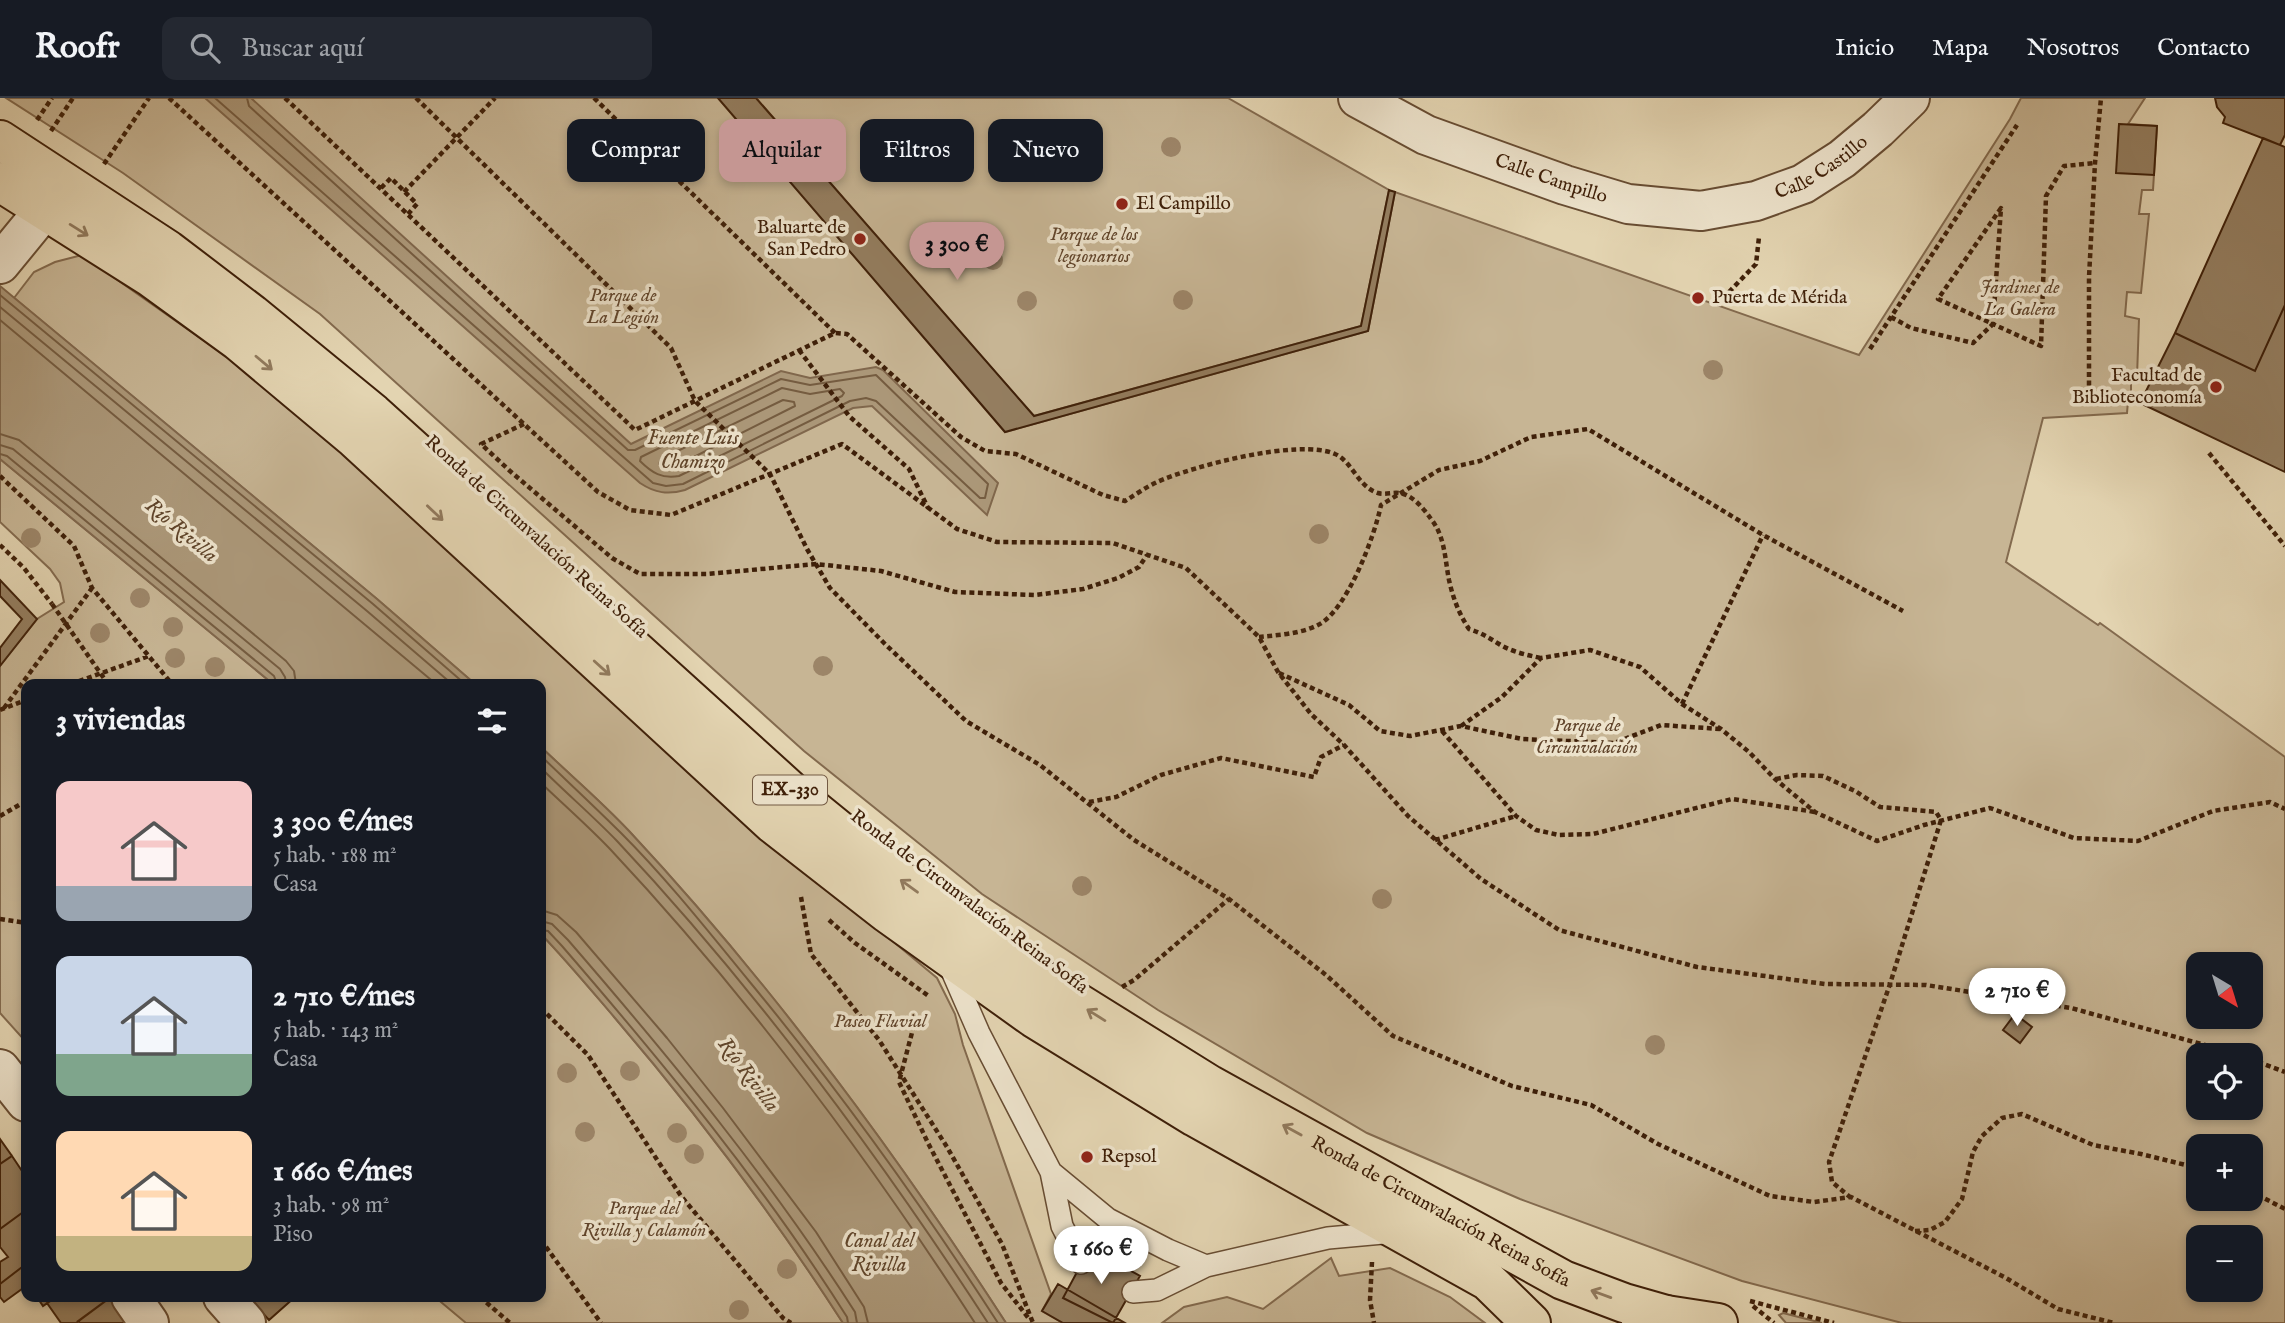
<!DOCTYPE html>
<html lang="es">
<head>
<meta charset="utf-8">
<style>
  :root { --surface:#171b24; --page:#242831; --text:#f1f3f6; --muted:#9ea1a6; --line:#363941; --accent:#c59692 }
  body { margin:0; font-family:"IM FELL English",serif; background:var(--page); color:var(--text); height:100vh; display:flex; flex-direction:column; font-size:26px; white-space:nowrap }
  * { box-sizing:border-box; margin:0 }
  p { font-size:23px; color:var(--muted) }
  .icon { flex:none; width:38px; height:38px; fill:none; stroke:currentColor; stroke-width:2; stroke-linecap:round; stroke-linejoin:round }
  .map { position:relative; flex:1; overflow:hidden }
  .sheet { position:absolute; left:21px; top:581px; width:525px; height:623px; display:flex; flex-direction:column; background:var(--surface); border-radius:14px; box-shadow:0 4px 10px #0003 }
  .sheet>* { flex:none }
  .guide { position:absolute; left:567px; top:21px; width:665px; height:63px; display:flex; gap:14px }
  .needle { width:46px; rotate:142deg }
  .buttons { position:absolute; left:2186px; top:854px; display:grid; gap:14px }
  .buttons a { display:grid; place-items:center; width:77px; height:77px; border-radius:14px; background:var(--surface); box-shadow:0 4px 10px #0003; font-size:35px }
  .price { position:absolute; translate:-50% -60px; padding:0 16px; border-radius:24px; background:#fff; color:#222; font-size:23px; line-height:46px; filter:drop-shadow(0 2px 4px #0008) }
  .price::after { content:''; position:absolute; left:50%; top:42px; width:21px; height:16px; margin-left:-10px; background:inherit; clip-path:polygon(0 0,100% 0,50% 100%) }
  .price.active { background:var(--accent); color:#111 }
  ul { padding:0; list-style:none }
  li { display:flex; align-items:center; gap:21px; height:175px; padding:0 35px }
  li span { display:grid; place-items:center; flex:none; width:196px; height:140px; border-radius:14px; color:#555 }
  li>.icon { margin-inline-start:auto }
  span .icon { width:84px; height:84px; fill:#fffc; stroke-width:1 }
  li b { font-size:30px }
  h2 { display:flex; justify-content:space-between; align-items:center; height:84px; padding:0 35px; font-size:30px }
  .pill { padding:0 24px; border-radius:14px; background:var(--surface); box-shadow:0 4px 10px #0003; font-size:24px; line-height:63px }
  .pill.active { background:var(--accent); color:#111 }
  header { display:flex; align-items:center; gap:42px; box-sizing:border-box; height:98px; padding:0 35px; background:var(--surface); border-bottom:2px solid var(--line) }
  header strong { font-size:33px }
  nav { display:flex; gap:38px; margin-inline-start:auto; font-size:24px }
  .search { width:490px; height:63px; background:var(--page); display:flex; align-items:center; gap:18px; box-sizing:border-box; padding:0 24px; border-radius:14px; color:var(--muted); font-size:26px }
  .map>svg:first-child { display:block }
  .green { fill:#c7b594; stroke:#836a4e; stroke-width:2; fill-rule:evenodd }
  .water { fill:#ab9778; stroke:#80674c; stroke-width:2 }
  .lines { fill:none; stroke-linecap:round; stroke-linejoin:round }
  .shore { stroke:#755c40; stroke-width:2 }
  .building { fill:#947e60; stroke:#3f2009; stroke-width:2 }
  .service-casing { stroke:#684d33; stroke-width:24 }
  .minor-casing { stroke:#684d33; stroke-width:42 }
  .tertiary-casing { stroke:#684d33; stroke-width:42 }
  .primary-casing { stroke:#3f2009; stroke-width:42 }
  .path { stroke:#3f2009; stroke-width:4.5; stroke-dasharray:5 3.5; stroke-linecap:butt }
  .service { stroke:#ede3cc; stroke-width:21 }
  .minor { stroke:#ede3cc; stroke-width:38 }
  .tertiary { stroke:#ede3cc; stroke-width:38 }
  .primary { stroke:#e3d4b1; stroke-width:38 }
  .path-bridge { stroke:#3f2009; stroke-width:4.5; stroke-dasharray:5 3.5; stroke-linecap:butt }
  .tree { fill:#9c8568 }
  .oneway { stroke:#917a5d }
  .poi-dot { fill:#8f2418; stroke:#ede3cc; stroke-width:2.5 }
  .labels { text-anchor:middle; dominant-baseline:central; stroke-width:7; stroke-linejoin:round; paint-order:stroke }
  .shield { fill:#ede3cc; stroke:#735a44; stroke-width:2 }
  .shield-label { font-size:18px; font-weight:bold; fill:#3f2009 }
  .street-label { font-size:19px; fill:#3f2009; stroke:#ede3cc }
  .poi-label { font-size:19px; fill:#3f2009; stroke:#ede3cc; text-anchor:start }
  .park-label { font-size:19px; font-style:italic; fill:#61452c; stroke:#ede3cc }
  .water-label { font-size:21px; font-style:italic; fill:#5f442a; stroke:#ede3cc }
</style>
</head>
<body>
<header>
<strong>Roofr</strong>
<div class="search"><svg class="icon" aria-label="search" viewBox="0 0 24 24"><circle cx="10" cy="10" r="6"/><path d="M15 15l6 6"/></svg>Buscar aquí</div>
<nav><a>Inicio</a><a>Mapa</a><a>Nosotros</a><a>Contacto</a></nav>
</header>
<div class="map">
<svg width="2285" height="1225" viewBox="0 0 2285 1225">
  <rect width="100%" height="100%" fill="#e3d4b1"/>
  <filter id="stains"><feTurbulence type="fractalNoise" baseFrequency=".00286" numOctaves="4"/><feColorMatrix values="0 0 0 0 .2 0 0 0 0 .09 0 0 0 0 .02 0 0 0 .5 -.17"/></filter>
  <radialGradient id="worn" r=".72"><stop offset=".6" stop-color="#630" stop-opacity="0"/><stop offset="1" stop-color="#630" stop-opacity=".3"/></radialGradient>
  <path class="green" d="M 6,0 L 718,0 L 1005,334 L 1368,233 L 1395,94 L 1859,257 L 2010,21 L 2021,0 L 2145,0 L 2128,26 L 2157,28 L 2153,92 L 2142,92 L 2139,116 L 2149,116 L 2141,195 L 2127,194 L 2125,218 L 2139,221 L 2137,279 L 2131,280 L 2131,302 L 2128,303 L 2127,315 L 2043,320 L 2006,464 L 2098,527 L 2100,525 L 2285,659 L 2285,1225 L 1902,1225 L 1742,1183 L 1520,1101 L 1367,1035 L 1158,912 L 982,796 L 804,653 L 320,216 L 123,75 ZM 2198,866 L 2250,866 L 2250,919 L 2198,919 ZM 2198,957 L 2250,957 L 2250,1010 L 2198,1010 ZM 2198,1048 L 2250,1048 L 2250,1101 L 2198,1101 ZM 2198,1139 L 2250,1139 L 2250,1192 L 2198,1192 Z
    M 756,0 L 1228,0 L 1389,92 L 1361,228 L 1034,318 Z
    M 82,157 L 227,259 L 327,339 L 585,579 L 848,806 L 937,880 L 955,916 L 963,947 L 1051,1196 L 1042,1213 L 1063,1225 L 1006,1225 C 894,1052 770,884 629,733 C 601,703 570,677 541,649 L 541,586 L 475,586 L 377,501 L 14,200 L 34,174 L 55,164 Z
    M 0,361 L 273,586 L 26,586 L 26,944 L 0,915 L 0,568 L 37,521 L 64,504 L 60,485 L 50,471 L 0,424 Z
    M 541,836 C 567,863 591,892 615,920 C 698,1017 774,1118 843,1225 L 466,1225 L 435,1199 L 541,1199 Z
    M 1331,1160 L 1339,1178 L 1390,1170 L 1450,1199 L 1485,1225 L 1162,1225 L 1184,1209 L 1227,1199 L 1263,1211 Z
    M 1783,1215 L 1822,1225 L 1786,1225 L 1779,1217 Z"/>
  <path class="water" d="M 205,0 L 251,0 L 631,346 L 781,273 L 810,280 L 876,269 L 883,272 L 998,385 L 987,417 L 872,308 L 853,310 L 685,392 C 668,397 655,395 640,385 Z
    M 0,188 L 377,501 L 475,586 L 273,586 L 0,361 Z
    M 541,649 C 570,677 601,703 629,733 C 770,884 894,1052 1006,1225 L 843,1225 C 774,1118 698,1017 615,920 C 591,892 567,863 541,836 Z"/>
  <g class="lines">
    <path class="shore" d="M 215,0 L 653,385 L 666,388 L 683,386 L 850,303 L 866,300 L 876,303 L 980,400 L 985,400 L 988,386 L 876,277 L 810,287 L 781,281 L 635,352 L 628,352 L 249,8 L 247,0
      M 0,197 L 373,506 L 465,586
      M 0,209 L 367,513 L 452,586
      M 0,222 L 436,586
      M 782,290 L 810,296 L 840,291 L 844,295 L 842,298 L 679,378 C 662,381 652,375 640,363 L 641,359 Z
      M 783,302 L 794,304 L 795,308 L 676,368 L 665,369 L 659,366 L 661,361 Z
      M 0,336 L 19,342 L 286,563 L 294,573 L 296,586
      M 0,347 L 13,351 L 280,571 L 285,579 L 286,586
      M 0,356 L 7,358 L 274,578 L 277,586
      M 541,658 C 568,684 595,709 621,735 C 667,781 708,833 749,883 C 839,992 921,1106 998,1225
      M 541,670 C 566,695 593,718 617,743 C 756,891 878,1056 988,1225
      M 541,685 C 564,707 588,728 610,751 C 746,896 867,1058 975,1225
      M 541,812 L 557,817 L 576,834 L 667,940 L 723,1010 L 816,1134 L 864,1209 L 868,1225
      M 541,823 L 552,826 L 568,842 C 671,961 770,1081 855,1214 L 857,1225
      M 541,832 L 548,833 L 562,848 C 664,966 763,1086 847,1219 L 848,1225"/>
  </g>
  <path class="building" d="M 718,0 L 756,0 L 1034,318 L 1361,228 L 1389,92 L 1395,94 L 1368,233 L 1005,334 Z
    M 2215,0 L 2285,0 L 2285,37 L 2280,47 L 2223,25 L 2225,19 L 2217,9 Z
    M 2119,26 L 2157,28 L 2154,77 L 2116,75 Z
    M 2263,40 L 2285,49 L 2285,207 L 2255,273 L 2175,235 Z
    M 2285,207 L 2285,374 L 2140,305 L 2175,235 L 2255,273 Z
    M 0,482 L 37,521 L 0,568 L 0,550 L 22,521 L 0,498 Z
    M 2015,916 L 2032,929 L 2020,945 L 2003,932 Z
    M 0,1041 L 12,1058 L 0,1066 Z
    M 12,1058 L 26,1079 L 26,1112 L 0,1131 L 0,1066 Z
    M 26,1112 L 26,1166 L 0,1186 L 0,1164 L 8,1159 L 0,1149 L 0,1131 Z
    M 1090,1150 L 1140,1178 L 1113,1225 L 1063,1200 Z
    M 26,1166 L 26,1188 L 4,1204 L 0,1199 L 0,1186 Z
    M 1058,1186 L 1125,1225 L 1063,1225 L 1042,1213 Z
    M 37,1199 L 56,1199 L 43,1208 Z
    M 56,1199 L 111,1199 L 76,1225 L 61,1225 L 47,1205 Z
    M 111,1199 L 129,1225 L 80,1225 L 78,1223 Z
    M 248,1199 L 295,1199 L 269,1222 Z"/>
  <g class="lines">
    <g class="service-casing">
      <path id="service" d="M 948,864 L 979,935 L 1051,1074 L 1062,1128 L 1081,1165
        M 1051,1074 L 1108,1121 L 1168,1152 L 1206,1168
        M 1133,1194 L 1157,1192 L 1206,1168 L 1328,1140 L 1394,1134"/>
    </g>
    <g class="minor-casing">
      <g id="minor">
        <path id="s1" d="M 1358,0 L 1426,37 L 1565,87 L 1628,106 L 1701,113 L 1756,103 L 1803,86 L 1842,61 L 1878,31 L 1910,0"/>
        <path d="M 0,971 L 26,1004"/>
        <path d="M 131,1199 L 149,1225"/>
        <path d="M 223,1199 L 246,1225"/>
      </g>
    </g>
    <g class="tertiary-casing">
      <path id="tertiary" d="M 0,166 L 45,111"/>
    </g>
    <g class="primary-casing">
      <g id="primary">
        <path id="s2" d="M 0,42 L 168,152 L 252,216 L 373,315 L 792,694 L 905,786 L 1051,888 L 1210,987 L 1563,1182 L 1624,1205 L 1666,1217"/>
        <path d="M 0,84 L 150,179 L 238,243 L 355,341 L 773,726 L 887,815 L 1034,920 L 1195,1019 L 1488,1183 L 1531,1225"/>
        <path d="M 1641,1223 L 1666,1217 L 1718,1225"/>
      </g>
    </g>
    <path class="path" d="M 169,0 L 598,394 L 630,412 L 671,417 L 842,346 L 957,431 L 997,444 L 1113,445 L 1186,470 L 1259,539 L 1278,574 L 1311,616 L 1344,647 L 1408,718 L 1481,781 L 1559,832 L 1697,869 L 1825,886 L 1926,887 L 2071,910 L 2241,957
      M 285,0 L 635,332 L 835,235 L 847,236 L 961,339 L 985,353 L 1016,356 L 1103,397 L 1125,403 C 1135,397 1146,389 1157,384 C 1193,368 1299,340 1335,356 C 1352,363 1358,389 1378,395 C 1384,397 1393,394 1399,395 C 1412,396 1424,411 1431,421 C 1445,438 1445,462 1449,482 C 1453,500 1459,516 1469,531 C 1481,535 1488,539 1499,546 C 1512,554 1527,557 1541,560
      M 416,0 L 671,250 L 695,303 L 770,376 L 807,451 L 830,490 L 885,546 L 966,623 L 1040,667 L 1134,742 L 1229,801 L 1326,877 L 1393,938 L 1512,988 L 1591,1007 L 1658,1046 L 1770,1098 L 1814,1104 L 1851,1099 L 2006,1180 L 2058,1211 L 2114,1225
      M 594,0 L 835,235
      M 37,22 L 52,0
      M 51,33 L 73,0
      M 104,66 L 149,0
      M 381,90 L 391,80 L 417,106 L 408,116
      M 404,94 L 495,0
      M 1729,194 L 1756,166 L 1759,139
      M 1891,219 L 1911,230 L 1973,245 L 1993,226 L 1938,201 L 2001,110 L 1993,226 L 2041,248 L 2046,98 L 2064,68 L 2095,65
      M 1870,251 L 2017,27
      M 799,252 L 849,318 L 909,371 L 928,410
      M 2089,296 L 2089,179 L 2095,65 L 2101,0
      M 524,326 L 481,346 L 510,373 L 612,460 L 640,476 L 707,476 L 816,466 L 881,473 L 955,494 L 1035,497 L 1083,491 L 1118,480 L 1139,469 L 1147,457
      M 2209,355 L 2285,448
      M 0,378 L 74,448 L 92,490 L 172,586
      M 0,447 L 24,470 L 52,506
      M 1259,539 C 1278,537 1300,536 1318,527 C 1347,513 1375,437 1381,407 L 1439,372 L 1480,363 L 1531,339 L 1588,331 L 1763,437 L 1903,513
      M 1279,575 L 1349,607 L 1380,633 L 1410,638 L 1461,628 L 1522,641 L 1614,645 L 1661,627 L 1720,631
      M 71,586 L 149,558
      M 1682,606 L 1763,437
      M 4,610 L 92,490
      M 0,612 L 26,602
      M 1461,628 L 1502,599 L 1541,560 L 1590,552 L 1640,569 L 1682,606 L 1721,631 L 1749,654 L 1775,681 L 1815,714 L 1877,743 L 1924,727 L 1990,710 L 2074,740 L 2138,743 L 2213,713 L 2270,704 L 2285,711
      M 1442,633 L 1516,718 L 1536,732 L 1559,737 L 1593,736 L 1732,701 L 1815,714
      M 1776,681 L 1797,677 L 1823,678 L 1855,693 L 1880,709 L 1936,714 L 1941,722 L 1890,886 L 1829,1064 L 1832,1084 L 1850,1099
      M 1089,704 L 1116,699 L 1161,677 L 1221,660 L 1314,679 L 1321,659 L 1344,647
      M 0,718 L 26,703
      M 1435,742 L 1516,718
      M 801,799 L 811,856 L 879,942 L 947,1049 L 1002,1146 L 1033,1225
      M 0,821 L 26,825
      M 829,822 L 855,845 L 930,899
      M 1122,889 L 1134,882 L 1229,801
      M 541,910 L 588,957 L 681,1098 L 783,1220 L 791,1225
      M 914,927 L 899,984 L 928,1045 L 1001,1185 L 1030,1222
      M 2250,961 L 2285,974
      M 2250,1093 L 2285,1111
      M 1915,1133 L 1930,1132 L 1945,1124 L 1962,1101 L 1973,1054 L 1982,1038 L 2002,1020 L 2022,1016 L 2093,1047 L 2141,1056 L 2198,1070
      M 541,1142 L 601,1225
      M 1372,1164 L 1370,1202 L 1374,1225
      M 480,1199 L 510,1225
      M 1750,1203 L 1834,1225
      M 1753,1208 L 1774,1225"/>
    <use href="#service" class="service"/>
    <use href="#minor" class="minor"/>
    <use href="#tertiary" class="tertiary"/>
    <use href="#primary" class="primary"/>
    <path class="path-bridge" d="M 52,506 L 108,586"/>
  </g>
  <g class="tree">
    <circle cx="1171" cy="49" r="10"/>
    <circle cx="959" cy="139" r="10"/>
    <circle cx="993" cy="162" r="10"/>
    <circle cx="1183" cy="202" r="10"/>
    <circle cx="1027" cy="203" r="10"/>
    <circle cx="1713" cy="272" r="10"/>
    <circle cx="1319" cy="436" r="10"/>
    <circle cx="31" cy="440" r="10"/>
    <circle cx="140" cy="500" r="10"/>
    <circle cx="173" cy="529" r="10"/>
    <circle cx="100" cy="535" r="10"/>
    <circle cx="175" cy="560" r="10"/>
    <circle cx="823" cy="568" r="10"/>
    <circle cx="215" cy="569" r="10"/>
    <circle cx="1082" cy="788" r="10"/>
    <circle cx="1382" cy="801" r="10"/>
    <circle cx="1655" cy="947" r="10"/>
    <circle cx="630" cy="973" r="10"/>
    <circle cx="567" cy="975" r="10"/>
    <circle cx="585" cy="1034" r="10"/>
    <circle cx="677" cy="1035" r="10"/>
    <circle cx="694" cy="1056" r="10"/>
    <circle cx="787" cy="1171" r="10"/>
    <circle cx="739" cy="1212" r="10"/>
  </g>
  <defs><path id="oneway-shaft" d="M-6 0H5M1.5-3L5.5 0L1.5 3" fill="none" stroke-width="1.6" stroke-linecap="round" stroke-linejoin="round" transform="scale(1.75)"/></defs>
  <g class="oneway">
    <use href="#oneway-shaft" transform="translate(79 132) rotate(32)"/>
    <use href="#oneway-shaft" transform="translate(264 265) rotate(40)"/>
    <use href="#oneway-shaft" transform="translate(435 415) rotate(43)"/>
    <use href="#oneway-shaft" transform="translate(602 570) rotate(42)"/>
    <use href="#oneway-shaft" transform="translate(909 788) rotate(-144)"/>
    <use href="#oneway-shaft" transform="translate(1096 917) rotate(-148)"/>
    <use href="#oneway-shaft" transform="translate(1292 1032) rotate(-151)"/>
    <use href="#oneway-shaft" transform="translate(1601 1196) rotate(-160)"/>
  </g>
  <g class="poi-dot">
    <circle cx="1122" cy="106" r="7"/>
    <circle cx="860" cy="141" r="7"/>
    <circle cx="1698" cy="200" r="7"/>
    <circle cx="2216" cy="289" r="7"/>
    <circle cx="1087" cy="1059" r="7"/>
  </g>
  <g class="labels">
    <rect class="shield" x="753" y="677.5" width="74" height="29" rx="5"/>
    <g class="shield-label">
      <text x="790" y="692">EX-330</text>
    </g>
    <g class="street-label">
      <text stroke="none"><textPath href="#s1" startOffset="494">Calle Castillo</textPath></text>
      <text stroke="none"><textPath href="#s1" startOffset="210">Calle Campillo</textPath></text>
      <text transform="translate(536 439) rotate(42)">Ronda de Circunvalación Reina Sofía</text>
      <text transform="translate(969 804) rotate(37)">Ronda de Circunvalación Reina Sofía</text>
      <text stroke="none"><textPath href="#s2" startOffset="1802">Ronda de Circunvalación Reina Sofía</textPath></text>
    </g>
    <g class="poi-label">
      <text x="1136" y="106">El Campillo</text>
      <text x="846" y="130" text-anchor="end">Baluarte de<tspan x="846" dy="22">San Pedro</tspan></text>
      <text x="1712" y="200">Puerta de Mérida</text>
      <text x="2202" y="278" text-anchor="end">Facultad de<tspan x="2202" dy="22">Biblioteconomía</tspan></text>
      <text x="1101" y="1059">Repsol</text>
    </g>
    <g class="park-label">
      <text x="1094" y="137">Parque de los<tspan x="1094" dy="22">legionarios</tspan></text>
      <text x="2020" y="190">Jardines de<tspan x="2020" dy="22">La Galera</tspan></text>
      <text x="623" y="198">Parque de<tspan x="623" dy="22">La Legión</tspan></text>
      <text x="1587" y="628">Parque de<tspan x="1587" dy="22">Circunvalación</tspan></text>
      <text x="880" y="924">Paseo Fluvial</text>
      <text x="644" y="1111">Parque del<tspan x="644" dy="22">Rivilla y Calamón</tspan></text>
    </g>
    <g class="water-label">
      <text x="693" y="340">Fuente Luis<tspan x="693" dy="24">Chamizo</tspan></text>
      <text transform="translate(181 433) rotate(40)">Río Rivilla</text>
      <text transform="translate(748 977) rotate(53)">Río Rivilla</text>
      <text x="879" y="1143">Canal del<tspan x="879" dy="24">Rivilla</tspan></text>
    </g>
  </g>
  <rect width="100%" height="100%" filter="url(#stains)"/>
  <rect width="100%" height="100%" fill="url(#worn)"/>
</svg>
<div class="buttons">
<a><svg class="needle" viewBox="-14 -14 28 28"><path d="M0-13l5 13h-10z" fill="#e53935"/><path d="M0 13l5-13h-10z" fill="#9ea1a6"/></svg></a>
<a><svg class="icon" aria-label="locate" viewBox="0 0 24 24"><circle cx="12" cy="12" r="6"/><path d="M12 2v4M12 18v4M2 12h4M18 12h4"/></svg></a>
<a>+</a>
<a>−</a>
</div>
<b class="price active" style="left:957px;top:184px">3 300 €</b>
<b class="price" style="left:2017px;top:930px">2 710 €</b>
<b class="price" style="left:1101px;top:1188px">1 660 €</b>
<div class="guide">
<a class="pill">Comprar</a>
<a class="pill active">Alquilar</a>
<a class="pill">Filtros</a>
<a class="pill">Nuevo</a>
</div>
<section class="sheet">
<h2>3 viviendas<svg class="icon" aria-label="filters" viewBox="0 0 24 24"><path d="M4 7h16M4 17h16"/><circle cx="9" cy="7" r="2"/><circle cx="15" cy="17" r="2"/></svg></h2>
<ul>
<li><span style="background:linear-gradient(#f6c9c9 75%,#9aa5b1 0)"><svg class="icon" aria-label="home" viewBox="0 0 24 24"><path d="M3 11l9-7 9 7M6 9v11h12V9"/></svg></span><div><b>3 300 €/mes</b><p>5 hab. · 188 m²</p><p>Casa</p></div></li>
<li><span style="background:linear-gradient(#c9d6e8 70%,#7fa58c 0)"><svg class="icon" aria-label="home" viewBox="0 0 24 24"><path d="M3 11l9-7 9 7M6 9v11h12V9"/></svg></span><div><b>2 710 €/mes</b><p>5 hab. · 143 m²</p><p>Casa</p></div></li>
<li><span style="background:linear-gradient(#ffd9b3 75%,#c2b280 0)"><svg class="icon" aria-label="home" viewBox="0 0 24 24"><path d="M3 11l9-7 9 7M6 9v11h12V9"/></svg></span><div><b>1 660 €/mes</b><p>3 hab. · 98 m²</p><p>Piso</p></div></li>
</ul>
</section>
</div>
</body>
</html>
